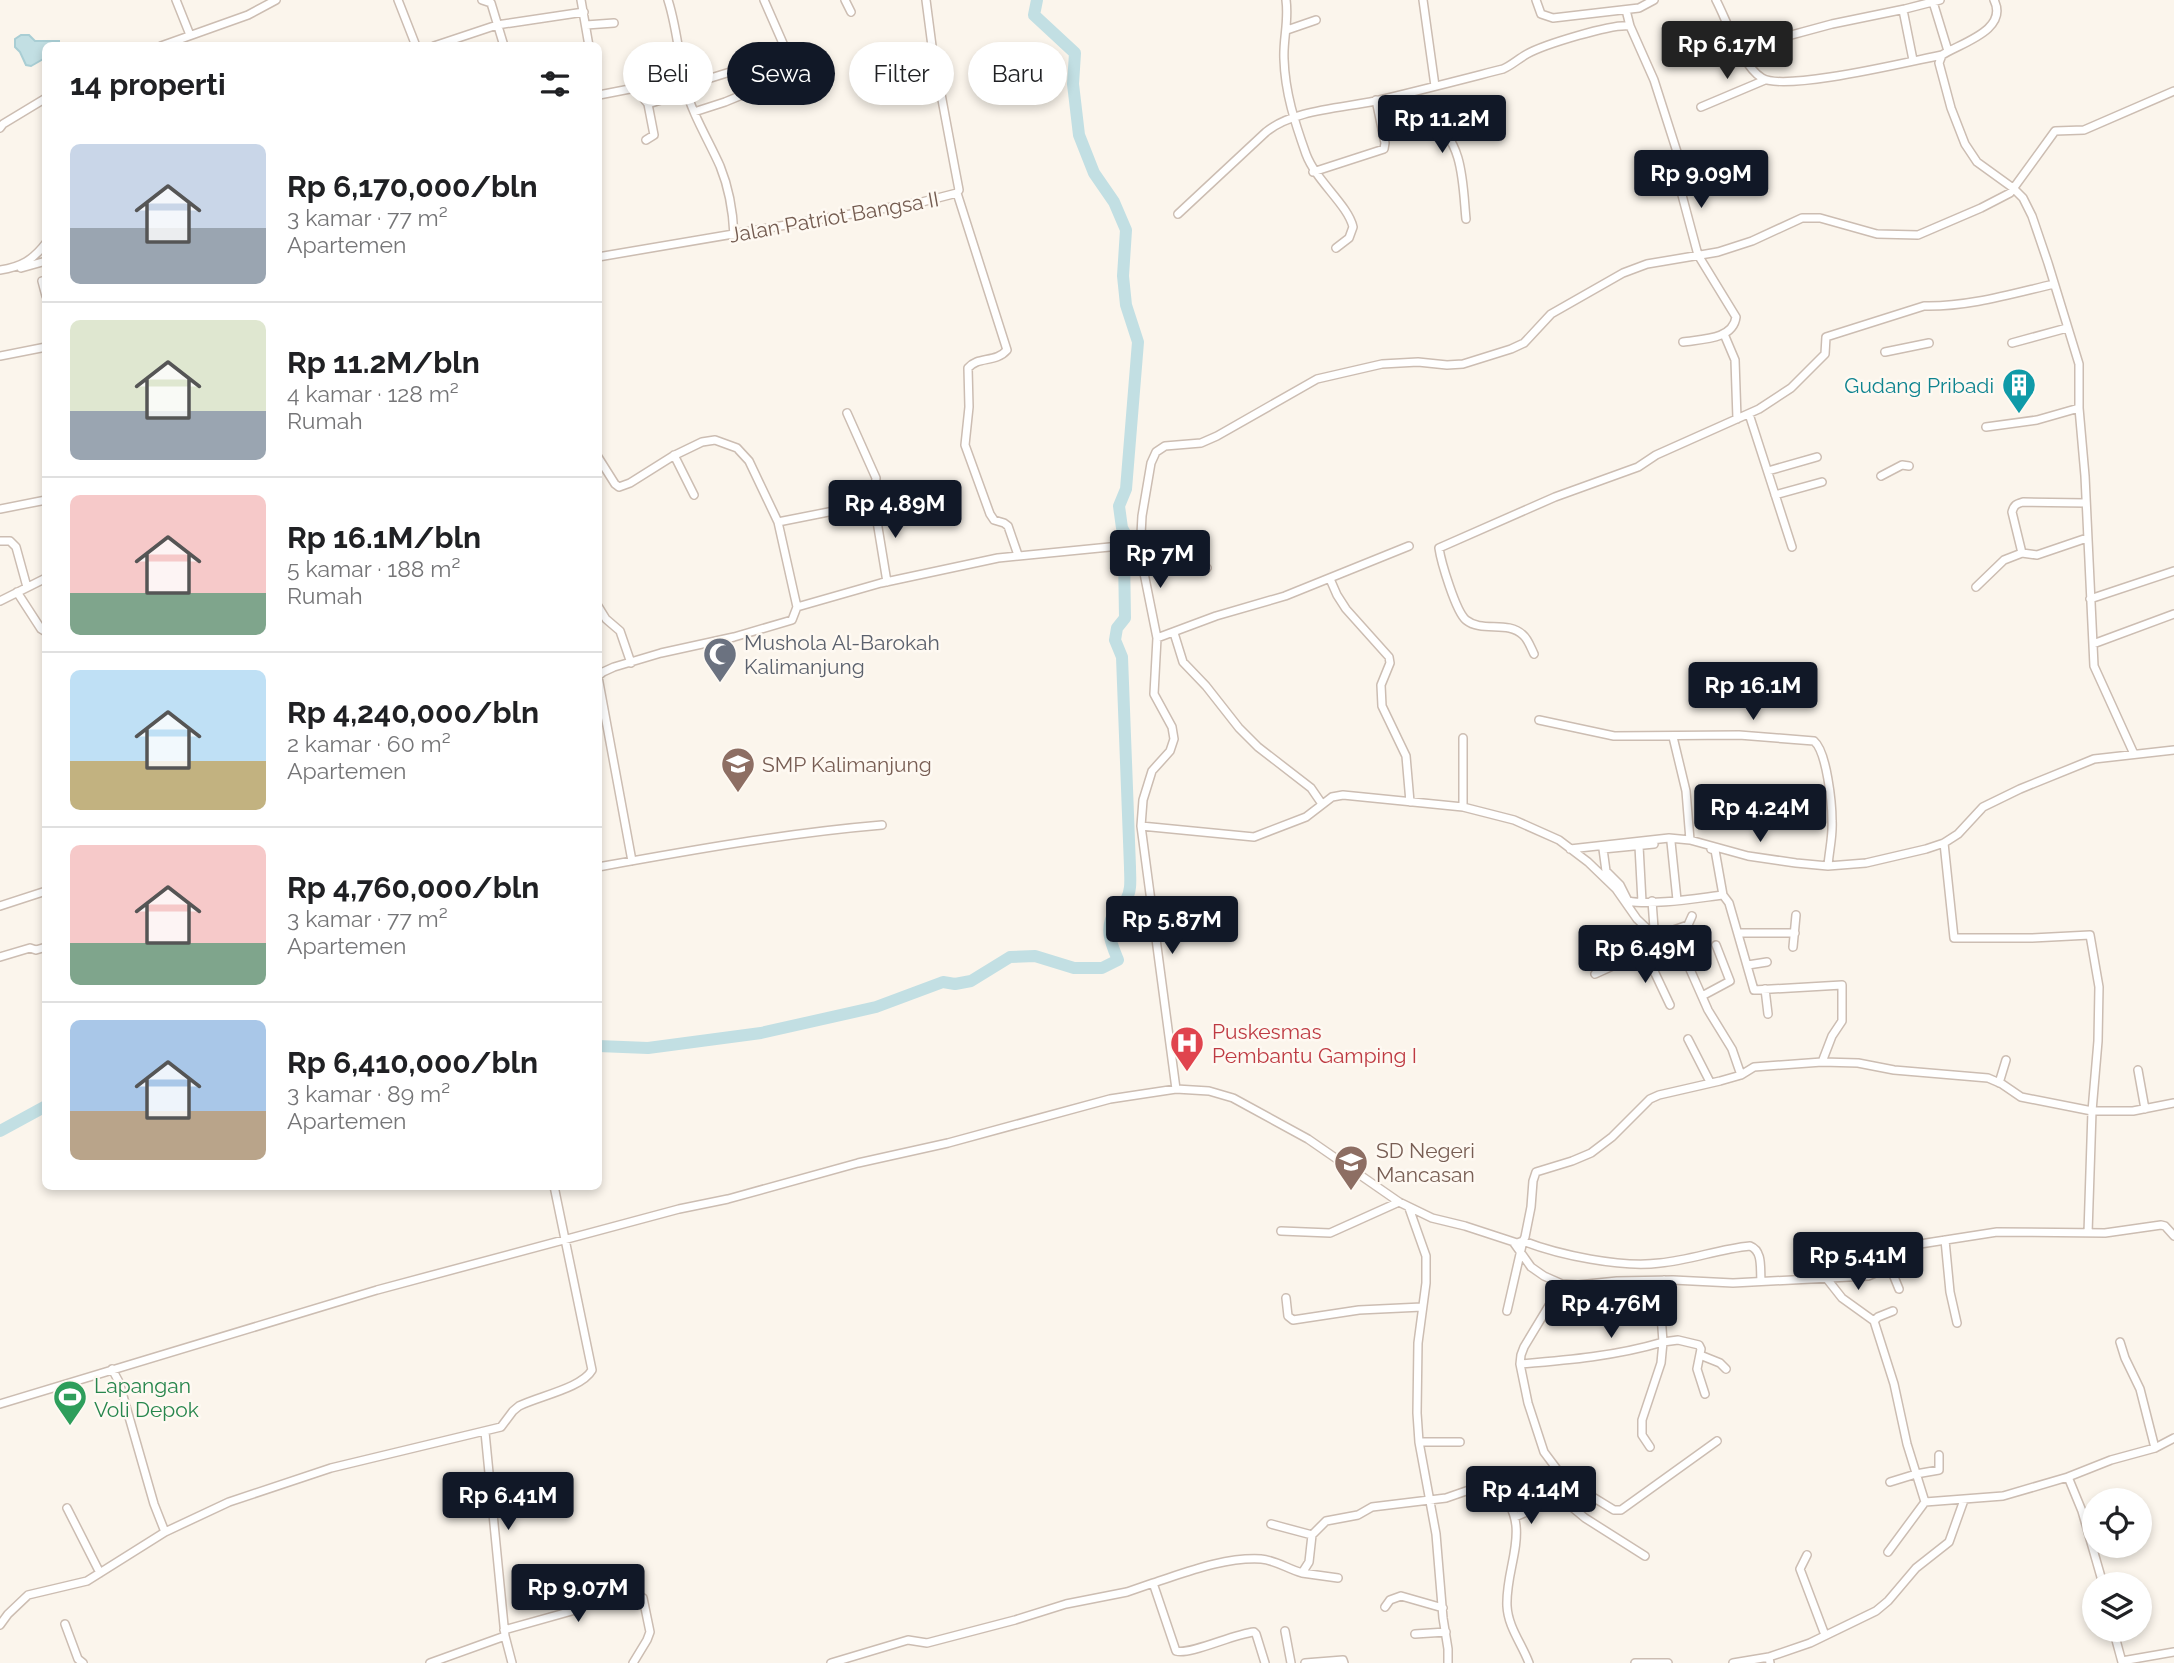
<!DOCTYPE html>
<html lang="id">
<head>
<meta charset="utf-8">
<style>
  :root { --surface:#fff; --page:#f2f2f2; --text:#202124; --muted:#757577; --line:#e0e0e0; --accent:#111827 }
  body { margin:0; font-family:Raleway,sans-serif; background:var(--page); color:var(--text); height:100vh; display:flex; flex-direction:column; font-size:26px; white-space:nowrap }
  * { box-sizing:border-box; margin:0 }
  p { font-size:23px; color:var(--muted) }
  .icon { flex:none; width:38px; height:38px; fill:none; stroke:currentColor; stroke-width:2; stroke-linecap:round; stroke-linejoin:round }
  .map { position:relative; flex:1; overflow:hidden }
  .panel { position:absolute; left:42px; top:42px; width:560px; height:1148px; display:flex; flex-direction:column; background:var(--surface); border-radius:10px; box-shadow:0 4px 10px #0003 }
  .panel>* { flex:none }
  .hud { position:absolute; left:623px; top:42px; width:665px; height:63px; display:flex; gap:14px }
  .fabs { position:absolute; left:2082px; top:1488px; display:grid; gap:14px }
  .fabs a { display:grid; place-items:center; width:70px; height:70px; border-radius:50%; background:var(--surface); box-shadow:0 4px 10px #0003; font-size:35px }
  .price { position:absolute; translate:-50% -60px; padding:0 16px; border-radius:7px; background:var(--accent); color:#fff; font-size:23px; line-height:46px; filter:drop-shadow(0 2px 4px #0008) }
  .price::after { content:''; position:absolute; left:50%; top:42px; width:21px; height:16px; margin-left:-10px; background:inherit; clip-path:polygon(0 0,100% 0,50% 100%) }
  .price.on { background:#222; color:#fff }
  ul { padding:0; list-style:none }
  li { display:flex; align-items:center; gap:21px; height:175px; padding:0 28px }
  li+li { border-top:2px solid var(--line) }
  li span { display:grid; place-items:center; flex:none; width:196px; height:140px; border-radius:10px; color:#555 }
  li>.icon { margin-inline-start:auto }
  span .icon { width:84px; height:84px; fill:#fffc; stroke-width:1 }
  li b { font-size:30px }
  h2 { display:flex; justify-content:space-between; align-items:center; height:84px; padding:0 28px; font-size:30px }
  .pill { padding:0 24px; border-radius:32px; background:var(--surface); box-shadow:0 4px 10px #0003; font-size:24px; line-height:63px }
  .pill.on { background:var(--accent); color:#fff }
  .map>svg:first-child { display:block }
  .water { fill:#c2dfe3; stroke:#a9ced4; stroke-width:2 }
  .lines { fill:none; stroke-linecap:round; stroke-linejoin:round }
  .river { stroke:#c2dfe3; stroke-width:12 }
  .minor-casing { stroke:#ccbdb2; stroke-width:10 }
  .minor { stroke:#fff; stroke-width:7 }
  .labels { text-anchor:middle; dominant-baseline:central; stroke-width:5; stroke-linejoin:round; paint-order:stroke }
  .street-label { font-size:21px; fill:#745c51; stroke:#fef9f2 }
  .culture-label { font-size:21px; fill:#0d838f; stroke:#fef9f2; text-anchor:end }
  .worship-label { font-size:21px; fill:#5b616d; stroke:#fef9f2; text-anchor:start }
  .education-label { font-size:21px; fill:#785e54; stroke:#fef9f2; text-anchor:start }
  .health-label { font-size:21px; fill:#be3a42; stroke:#fef9f2; text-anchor:start }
  .leisure-label { font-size:21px; fill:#27864d; stroke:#fef9f2; text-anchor:start }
</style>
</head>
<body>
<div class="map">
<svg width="2174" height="1663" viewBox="0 0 2174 1663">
  <rect width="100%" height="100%" fill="#fbf5ec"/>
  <path class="water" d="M 21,35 L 29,35 L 35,41 L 59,41 L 59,45 L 46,46 L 45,58 L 31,66 L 26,65 L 20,52 L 15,47 L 15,39 Z"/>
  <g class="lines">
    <path class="river" d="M 598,1046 L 648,1048 L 761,1033 L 876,1007 L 943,982 L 955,984 L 971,981 L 1010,957 L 1035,956 L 1074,968 L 1102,968 L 1118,960 C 1111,943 1104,928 1115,912 C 1118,908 1124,905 1126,900 C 1132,890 1130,878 1130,867 L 1122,657 L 1115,640 L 1117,628 L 1125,618 L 1124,555 L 1127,537 L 1122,528 L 1119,506 L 1126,489 L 1138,342 L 1126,305 L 1123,276 L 1126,230 L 1114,202 L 1094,173 L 1079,135 L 1073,84 L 1075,53 L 1034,15 L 1037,0
      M 0,1131 L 46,1106"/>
    <g class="minor-casing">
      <path id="minor" d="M 176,0 L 190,35
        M 398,0 L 416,46
        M 482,0 L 491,3 L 504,46
        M 581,0 L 589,46
        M 668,0 C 677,28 679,57 685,86 C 692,114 708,139 720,166 C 729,188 733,212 734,235
        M 764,0 L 803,89
        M 845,0 L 851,12
        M 1286,0 C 1289,21 1283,39 1284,59 C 1285,93 1295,123 1306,154 C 1316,181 1348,205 1353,227 L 1349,238 L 1336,248
        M 1423,0 L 1435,86
        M 1536,0 L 1541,14 L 1553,18 L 1639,8 L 1654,0
        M 1716,0 C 1727,21 1742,66 1762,78 C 1785,92 1911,61 1942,55
        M 1994,0 C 2009,30 1961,43 1942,55 L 1939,63 L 1951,108 L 1965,144 L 1977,162 L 2013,188 L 2023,198 L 2032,216 L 2048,263 L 2079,364 L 2079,408 L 2085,476 L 2094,666 L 2134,754
        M 1933,2 L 1948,51
        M 1626,10 L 1630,26 L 1654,80 L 1678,155 L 1682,173 L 1682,195 L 1698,255 L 1736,317 C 1733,340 1701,339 1683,342
        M 1903,10 L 1913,60
        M 586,25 L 614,23
        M 1287,30 L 1316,20
        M 161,46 L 248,15 L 276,0
        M 434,46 L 497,25 L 584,12
        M 1740,49 L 1832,24 L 1905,9 L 1940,0
        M 793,69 L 816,58
        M 685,86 L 743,68
        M 640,87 L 683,74
        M 599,95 L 640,87 L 644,99 L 648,104 L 687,92
        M 1701,107 L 1765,80
        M 694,112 L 725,102 L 795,73
        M 0,128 L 3,124 L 46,98
        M 1382,130 L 1432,125 C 1464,136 1463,191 1466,219
        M 646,140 L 654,135 L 648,104
        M 1313,172 L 1384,149 L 1385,143 L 1376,100
        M 957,193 L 1007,350 C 996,363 978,356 968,368 L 969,407 L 965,445 L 990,514 L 994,520 L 1004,523 L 1008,526 L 1018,555
        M 1178,214 L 1266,132 C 1292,110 1342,108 1375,101 C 1418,91 1460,80 1503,69 C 1512,65 1518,59 1527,54 C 1543,45 1613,23 1630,26
        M 598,257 L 922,202 L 957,193 L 959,190 L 955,169 L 932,46 L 926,0
        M 21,268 L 46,261
        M 0,270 C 21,267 33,260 46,243
        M 42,281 L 46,296
        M 1724,334 L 1735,360 L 1737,419
        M 2012,343 L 2067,328
        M 1885,352 L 1929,343
        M 0,356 L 46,347
        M 847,413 L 876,478 L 874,503 L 887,582
        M 1749,414 L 1792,547
        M 1986,427 L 2037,420 L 2079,408
        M 674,455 L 694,495
        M 598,457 L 615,484 L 619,487 L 630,483 L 673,456 L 702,442 L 715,440 L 737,448 L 749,461 L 778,522 L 797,607 L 792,620 L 734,637 L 661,653 L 614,667 L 603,672 L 598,676
        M 1768,471 L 1817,457
        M 1881,476 L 1902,465 L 1909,466
        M 1775,495 L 1822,482
        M 0,509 L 46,500
        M 778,522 L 874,503
        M 0,541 L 10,541 L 16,547 L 27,587
        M 1140,553 L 1177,554 L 1207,568
        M 2022,553 L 2012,512 C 2014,505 2016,504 2023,502 L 2086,503
        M 1330,579 L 1337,595 L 1346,609 L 1389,657 L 1390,663 L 1381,685 L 1382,706 L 1406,756 L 1410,802
        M 1976,587 L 2004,560 L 2022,553 L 2037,555 L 2087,538
        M 17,592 L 41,629 L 46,632
        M 2090,599 L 2174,571
        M 0,601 L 46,578
        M 598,606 L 606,619 L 620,631 L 631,663
        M 797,607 L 881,583 L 998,558 L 1140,544
        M 1174,633 L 1183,662 L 1206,686 L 1239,728 L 1258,747 L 1311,788 L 1322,804
        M 1157,638 L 1216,616 L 1285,596 L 1409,546
        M 2093,644 L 2174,614
        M 1534,654 C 1531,648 1528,639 1523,635 C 1508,620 1482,633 1466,620 C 1456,612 1441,562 1439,548 L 1555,497 L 1638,467 L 1656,455 L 1759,409 L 1791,388 L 1825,354 L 1826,337 L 1924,306 C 1968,307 2011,294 2054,284
        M 598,677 L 632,861
        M 1539,720 L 1614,736 L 1739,735 L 1814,741 C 1827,752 1832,804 1832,821 C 1833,836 1829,851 1828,866
        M 1673,737 L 1686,791 L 1690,840
        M 1463,738 L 1463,807
        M 1141,826 L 1254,837 L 1306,817 L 1332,797 L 1343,795 L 1463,807 L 1514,820 L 1559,840 L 1588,862 L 1616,889 L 1637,919 L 1658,939 L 1685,958 L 1708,1010 L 1732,1049 L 1741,1075
        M 1671,842 L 1677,900
        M 1944,843 L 1954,938 L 2032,938 L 2090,935 L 2099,987 L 2098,1041 L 2092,1111 L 2088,1233
        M 1654,844 L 1603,849 L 1606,871 L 1620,885 L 1628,901 C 1651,906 1698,898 1723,895
        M 1639,846 L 1642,902
        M 1570,849 L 1669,838 L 1690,840 L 1748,856 L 1796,863 L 1828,866 L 1866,863 L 1926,849 L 1944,843 L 1958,834 L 1983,807 L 2020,789 L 2094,759 L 2174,750
        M 1711,849 L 1715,850 L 1723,895 L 1729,903 L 1754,990 L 1842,985 L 1842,1021 L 1832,1036 L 1822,1062
        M 598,867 C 692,850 787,833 882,825
        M 1652,901 L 1654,928
        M 0,906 L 46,891
        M 1738,933 L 1795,933
        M 1627,938 L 1636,955
        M 1658,939 L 1662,934 L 1688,925 L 1692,916
        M 1793,947 L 1796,915
        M 1641,953 L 1653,969 L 1670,1005
        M 0,957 L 30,948 L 36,950 L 46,947
        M 1748,965 L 1767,962
        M 1595,974 L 1657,946 L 1662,942
        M 1765,989 L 1768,1014
        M 1702,996 L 1730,981 L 1716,945
        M 1688,1039 L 1710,1082
        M 2138,1070 L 2145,1109
        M 1999,1083 L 2006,1060
        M 1176,1089 L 1141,826 L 1143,800 L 1152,771 L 1170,751 L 1174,739 L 1172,727 L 1154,694 L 1157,638 L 1140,553 L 1142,516 L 1151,463 L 1156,452 L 1165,446 L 1201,443 L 1217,436 L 1317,379 L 1382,364 L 1418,362 L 1447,365 L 1463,364 L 1511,349 L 1524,343 L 1551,314 L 1623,273 L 1647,264 L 1718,252 L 1752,241 L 1802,218 L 1820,218 L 1877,234 L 1918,235 L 1981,208 L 2010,193 L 2055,131 L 2084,130 L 2174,91
        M 1409,1208 L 1426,1256 L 1426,1283 L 1418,1343 L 1417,1413 L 1419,1442 L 1436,1534 L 1443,1618 L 1448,1649 L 1448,1663
        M 1281,1231 L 1330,1233 L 1399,1202
        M 1945,1240 L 1950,1292 L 1957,1323
        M 1514,1243 L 1531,1267 L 1544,1276 L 1562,1284 L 1578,1285 L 1617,1281 L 1673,1280 L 1733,1283 L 1868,1276 L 1890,1267 L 1914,1246 L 1920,1244 L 1997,1232 L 2105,1233 L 2161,1225 L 2165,1226 L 2174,1236
        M 1874,1244 L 1881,1270
        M 1890,1267 L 1899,1289
        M 1827,1279 L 1842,1298 L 1874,1321
        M 1562,1284 L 1524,1347 L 1521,1355 L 1520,1364 L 1528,1403 L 1544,1452 L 1565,1480 L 1614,1510 L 1621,1510 L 1717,1441
        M 1286,1298 L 1288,1316 L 1293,1320 L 1359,1310 L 1422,1307
        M 1507,1311 L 1523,1241 C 1559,1255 1621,1268 1660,1263 C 1691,1260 1719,1249 1750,1246 C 1763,1251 1760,1268 1761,1281
        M 1893,1311 L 1878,1317 L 1874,1321 L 1894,1384 L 1907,1444 L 1925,1502 L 2003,1496 L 2068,1477 L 2082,1511 L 2103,1584
        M 1700,1355 L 1720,1363 L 1726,1369
        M 1520,1364 C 1569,1360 1616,1356 1663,1342 L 1660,1301 L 1664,1280
        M 112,1369 L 119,1382 L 154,1504 L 165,1532
        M 0,1404 L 377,1290 L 679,1209 L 728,1199 L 858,1163 L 948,1143 L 1110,1099 L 1176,1089 L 1209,1091 L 1233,1098 L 1308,1139 L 1399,1202 L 1432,1218 L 1465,1226 L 1517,1243 L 1523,1241 L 1525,1237 L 1531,1207 L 1533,1181 L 1536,1172 L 1572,1161 L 1591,1153 L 1612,1137 L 1650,1099 L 1659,1095 L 1720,1081 L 1741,1075 L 1754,1067 L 1822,1062 L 1858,1063 L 1894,1070 L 1988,1078 L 2002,1084 L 2021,1097 L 2092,1111 L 2133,1111 L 2174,1103
        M 485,1432 L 505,1636 L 512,1663
        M 1419,1442 L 1460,1442
        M 1650,1447 L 1642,1435 L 1642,1420 L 1661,1363 L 1663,1342 L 1678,1340 L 1699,1345 L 1701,1349 L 1697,1369 L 1705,1394
        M 2155,1448 L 2174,1438
        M 2068,1477 L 2111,1460 L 2155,1448 L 2140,1389 L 2125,1358 L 2120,1342
        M 1890,1482 L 1916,1474 L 1939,1470 L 1939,1455
        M 1556,1494 L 1585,1518 L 1645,1556
        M 67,1508 L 100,1573
        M 1515,1517 L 1552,1501 L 1565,1480
        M 1271,1524 L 1312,1535
        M 1888,1552 L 1925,1502
        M 1807,1555 L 1800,1569 L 1825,1635
        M 1302,1573 L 1338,1578
        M 1153,1583 C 1187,1572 1225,1557 1261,1559 C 1275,1560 1288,1569 1302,1573 L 1309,1562 L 1312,1535 L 1326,1521 L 1358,1515 L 1372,1507 L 1446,1498 L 1469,1490 L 1495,1487 C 1536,1524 1505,1563 1507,1606 C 1508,1627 1522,1644 1529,1663
        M 1385,1607 L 1390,1600 L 1401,1596 L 1443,1608
        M 65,1624 L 78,1659 L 83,1663
        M 0,1625 L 8,1614 L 28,1595 L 87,1581 L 165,1532 L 229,1502 L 331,1468 L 501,1427 L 513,1411 L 519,1406 C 539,1396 582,1388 592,1370 L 554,1186
        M 2113,1629 L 2122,1662
        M 504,1630 L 579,1609 L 591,1580 L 596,1574 L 626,1569
        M 1285,1631 L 1291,1663
        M 1415,1634 L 1446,1632
        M 1769,1657 L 1810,1643 L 1876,1611 L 1888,1601 L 1916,1568 L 1949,1542 L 1964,1500
        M 2122,1661 L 2174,1652
        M 430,1663 L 505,1636
        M 633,1663 L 647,1640 L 650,1632 L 643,1598
        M 831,1663 L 908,1640 L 927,1643 L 1015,1620 L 1066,1604 L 1127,1592 L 1153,1583 L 1176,1651 C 1191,1655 1233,1634 1254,1632 L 1256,1634 L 1265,1663
        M 1305,1663 L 1343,1660 L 1344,1663
        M 1635,1663 L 1668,1663
        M 1733,1663 L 1769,1657 L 1770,1663"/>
    </g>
    <use href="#minor" class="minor"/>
  </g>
  <defs>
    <g id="building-pin" transform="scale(1.75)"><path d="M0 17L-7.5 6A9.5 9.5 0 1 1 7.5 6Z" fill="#0f9aa8" stroke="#fef9f2"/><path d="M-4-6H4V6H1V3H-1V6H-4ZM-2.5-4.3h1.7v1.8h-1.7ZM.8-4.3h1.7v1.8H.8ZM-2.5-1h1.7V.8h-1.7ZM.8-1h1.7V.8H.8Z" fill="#fff"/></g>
    <g id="mosque-pin" transform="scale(1.75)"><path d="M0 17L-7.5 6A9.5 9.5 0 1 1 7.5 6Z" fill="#6b7280" stroke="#fef9f2"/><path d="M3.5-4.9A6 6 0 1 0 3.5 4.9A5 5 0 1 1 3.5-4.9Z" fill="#fff"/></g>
    <g id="school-pin" transform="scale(1.75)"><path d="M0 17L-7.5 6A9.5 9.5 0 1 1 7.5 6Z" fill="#8d6e63" stroke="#fef9f2"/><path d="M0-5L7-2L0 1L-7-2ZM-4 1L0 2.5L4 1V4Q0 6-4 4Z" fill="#fff"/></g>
    <g id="hospital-pin" transform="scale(1.75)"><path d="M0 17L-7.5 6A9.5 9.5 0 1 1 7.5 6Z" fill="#e0444e" stroke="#fef9f2"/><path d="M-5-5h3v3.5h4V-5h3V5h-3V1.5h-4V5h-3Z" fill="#fff"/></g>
    <g id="stadium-pin" transform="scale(1.75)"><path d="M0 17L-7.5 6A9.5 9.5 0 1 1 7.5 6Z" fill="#2e9e5b" stroke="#fef9f2"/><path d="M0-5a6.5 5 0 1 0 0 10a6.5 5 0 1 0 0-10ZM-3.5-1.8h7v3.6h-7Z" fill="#fff"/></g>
  </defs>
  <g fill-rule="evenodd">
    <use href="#building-pin" x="2019" y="385"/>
    <use href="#mosque-pin" x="720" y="654"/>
    <use href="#school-pin" x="738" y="764"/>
    <use href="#hospital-pin" x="1187" y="1043"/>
    <use href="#school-pin" x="1351" y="1162"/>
    <use href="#stadium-pin" x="70" y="1397"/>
  </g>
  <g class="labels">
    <g class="street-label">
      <text transform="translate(834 217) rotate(-10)">Jalan Patriot Bangsa II</text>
    </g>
    <g class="culture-label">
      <text x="1994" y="385">Gudang Pribadi</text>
    </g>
    <g class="worship-label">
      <text x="744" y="642">Mushola Al-Barokah<tspan x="744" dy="24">Kalimanjung</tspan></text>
    </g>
    <g class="education-label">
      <text x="762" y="764">SMP Kalimanjung</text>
      <text x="1376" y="1150">SD Negeri<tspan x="1376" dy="24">Mancasan</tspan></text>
    </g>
    <g class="health-label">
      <text x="1212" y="1031">Puskesmas<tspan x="1212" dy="24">Pembantu Gamping I</tspan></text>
    </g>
    <g class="leisure-label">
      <text x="94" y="1385">Lapangan<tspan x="94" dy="24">Voli Depok</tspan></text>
    </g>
  </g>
</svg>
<div class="fabs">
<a><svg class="icon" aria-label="locate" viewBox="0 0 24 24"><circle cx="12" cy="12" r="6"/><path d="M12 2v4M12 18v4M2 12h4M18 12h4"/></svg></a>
<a><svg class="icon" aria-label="layers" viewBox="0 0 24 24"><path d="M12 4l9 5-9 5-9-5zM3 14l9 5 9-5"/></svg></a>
</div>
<b class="price on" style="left:1727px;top:81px">Rp 6.17M</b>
<b class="price" style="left:1442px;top:155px">Rp 11.2M</b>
<b class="price" style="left:1701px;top:210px">Rp 9.09M</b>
<b class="price" style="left:895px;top:540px">Rp 4.89M</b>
<b class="price" style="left:1160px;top:590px">Rp 7M</b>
<b class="price" style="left:1753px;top:722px">Rp 16.1M</b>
<b class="price" style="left:1760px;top:844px">Rp 4.24M</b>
<b class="price" style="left:1172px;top:956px">Rp 5.87M</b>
<b class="price" style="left:1645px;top:985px">Rp 6.49M</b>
<b class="price" style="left:1858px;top:1292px">Rp 5.41M</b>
<b class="price" style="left:1611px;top:1340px">Rp 4.76M</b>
<b class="price" style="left:1531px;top:1526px">Rp 4.14M</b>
<b class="price" style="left:508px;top:1532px">Rp 6.41M</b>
<b class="price" style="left:578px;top:1624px">Rp 9.07M</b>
<div class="hud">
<a class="pill">Beli</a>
<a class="pill on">Sewa</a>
<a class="pill">Filter</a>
<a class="pill">Baru</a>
</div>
<section class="panel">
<h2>14 properti<svg class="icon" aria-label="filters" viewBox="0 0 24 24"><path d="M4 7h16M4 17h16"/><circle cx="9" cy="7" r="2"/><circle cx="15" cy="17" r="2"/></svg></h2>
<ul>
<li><span style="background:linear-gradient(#c9d6e8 60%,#9aa5b1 0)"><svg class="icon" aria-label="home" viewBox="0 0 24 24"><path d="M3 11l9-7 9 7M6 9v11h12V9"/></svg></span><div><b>Rp 6,170,000/bln</b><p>3 kamar · 77 m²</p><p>Apartemen</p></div></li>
<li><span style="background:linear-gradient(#dfe7d0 65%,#9aa5b1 0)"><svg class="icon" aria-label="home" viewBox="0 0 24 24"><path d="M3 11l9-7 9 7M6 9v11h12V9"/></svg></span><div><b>Rp 11.2M/bln</b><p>4 kamar · 128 m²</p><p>Rumah</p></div></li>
<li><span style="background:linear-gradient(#f6c9c9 70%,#7fa58c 0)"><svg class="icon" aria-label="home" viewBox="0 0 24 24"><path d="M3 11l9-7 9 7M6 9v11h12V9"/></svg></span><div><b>Rp 16.1M/bln</b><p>5 kamar · 188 m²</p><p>Rumah</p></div></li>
<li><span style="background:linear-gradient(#bfe0f5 65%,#c2b280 0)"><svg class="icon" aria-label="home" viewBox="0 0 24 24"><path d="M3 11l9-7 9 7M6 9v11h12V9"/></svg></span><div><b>Rp 4,240,000/bln</b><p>2 kamar · 60 m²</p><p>Apartemen</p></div></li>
<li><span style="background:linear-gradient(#f6c9c9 70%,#7fa58c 0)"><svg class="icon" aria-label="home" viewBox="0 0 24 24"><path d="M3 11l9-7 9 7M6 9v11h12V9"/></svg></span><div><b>Rp 4,760,000/bln</b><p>3 kamar · 77 m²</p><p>Apartemen</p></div></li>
<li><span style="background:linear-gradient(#a9c7e8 65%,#b9a48a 0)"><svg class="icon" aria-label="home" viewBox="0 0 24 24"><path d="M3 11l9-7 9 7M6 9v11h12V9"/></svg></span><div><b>Rp 6,410,000/bln</b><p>3 kamar · 89 m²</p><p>Apartemen</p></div></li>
</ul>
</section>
</div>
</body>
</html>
